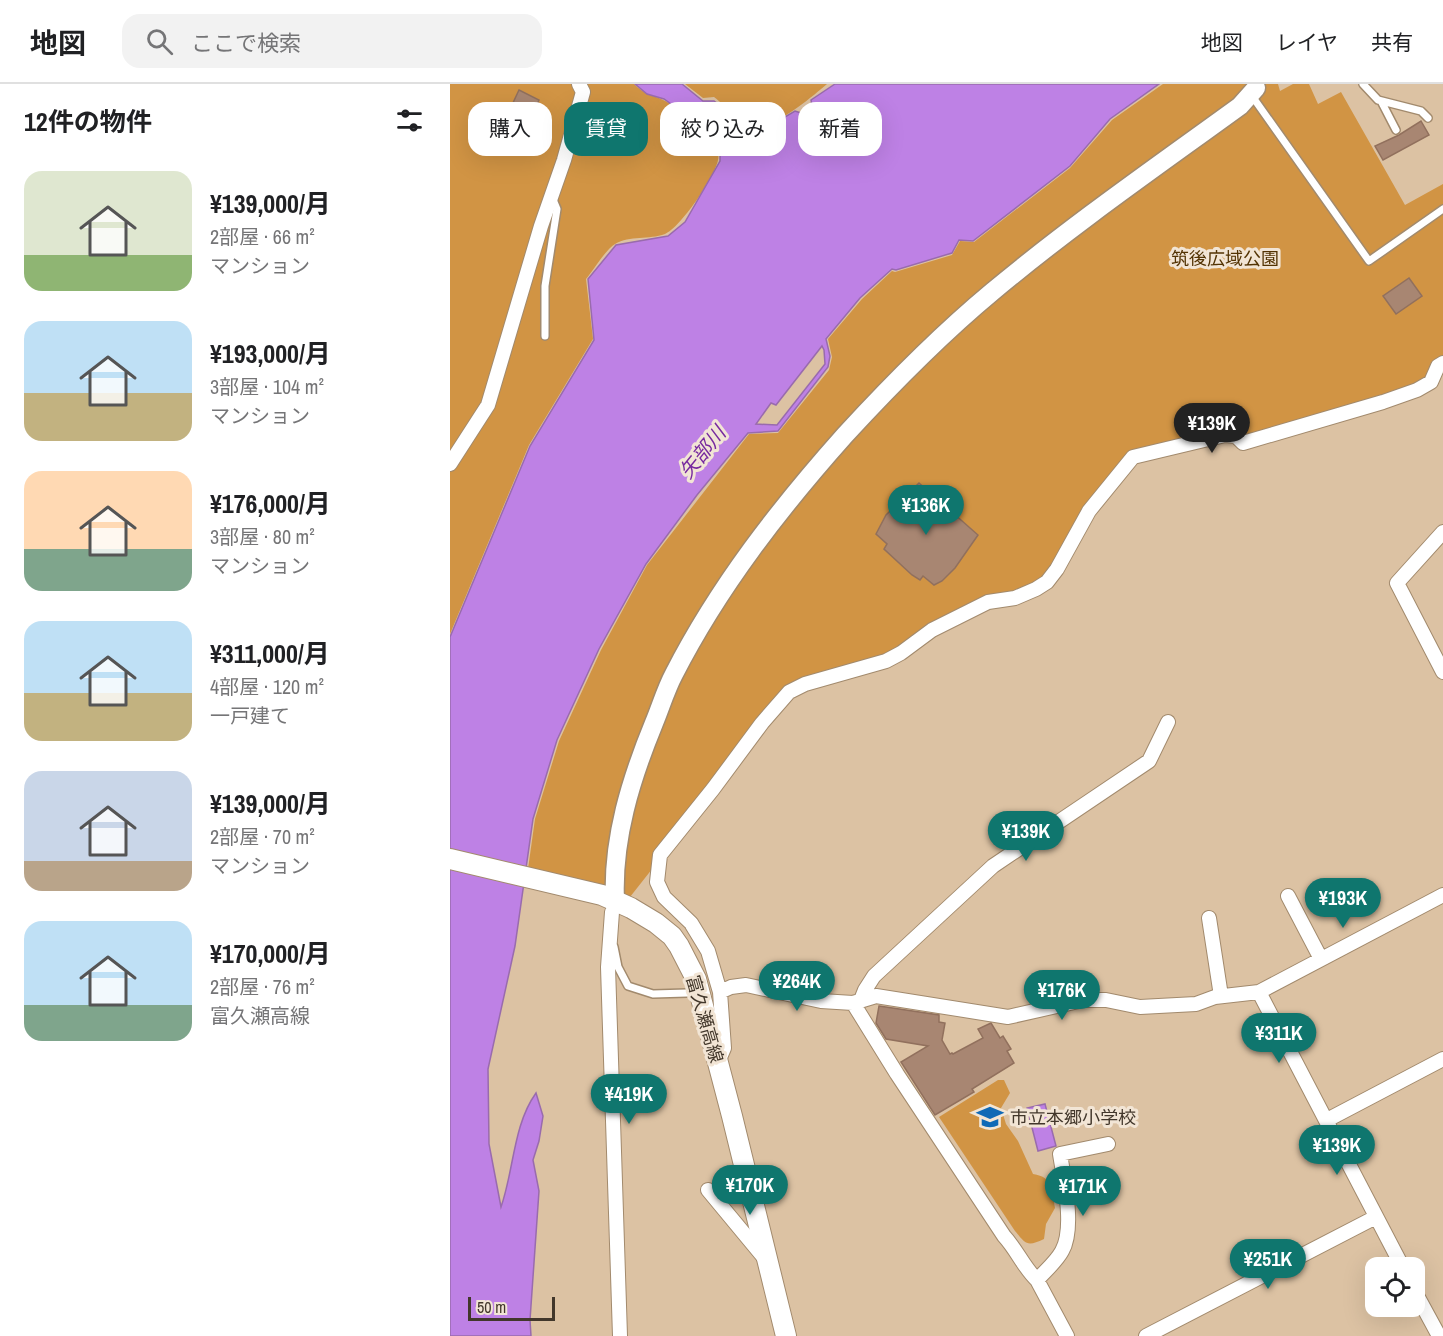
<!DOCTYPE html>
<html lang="ja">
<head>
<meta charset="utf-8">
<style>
  :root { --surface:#fff; --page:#f2f2f2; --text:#202124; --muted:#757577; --line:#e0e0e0; --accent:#0f766e }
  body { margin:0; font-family:"Archivo Narrow","Noto Sans JP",sans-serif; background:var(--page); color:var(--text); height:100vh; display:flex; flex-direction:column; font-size:22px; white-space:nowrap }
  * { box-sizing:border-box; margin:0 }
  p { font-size:20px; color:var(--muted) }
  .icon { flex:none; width:33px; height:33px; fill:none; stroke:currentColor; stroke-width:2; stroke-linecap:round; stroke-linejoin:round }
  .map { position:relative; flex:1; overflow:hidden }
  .panel { display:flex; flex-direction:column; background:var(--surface); width:450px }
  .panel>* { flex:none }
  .banner { position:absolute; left:18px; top:18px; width:570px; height:54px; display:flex; gap:12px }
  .tools { position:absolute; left:915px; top:1173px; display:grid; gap:12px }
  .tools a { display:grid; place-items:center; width:60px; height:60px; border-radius:12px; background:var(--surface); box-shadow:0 6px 24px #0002; font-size:30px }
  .scale { position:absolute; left:18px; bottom:15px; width:87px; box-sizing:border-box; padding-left:6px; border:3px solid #42372b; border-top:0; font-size:16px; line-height:21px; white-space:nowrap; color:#42372b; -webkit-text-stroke:4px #f2e5d5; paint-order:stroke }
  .price { position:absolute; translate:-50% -51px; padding:0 14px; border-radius:21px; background:var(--accent); color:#fff; font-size:20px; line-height:39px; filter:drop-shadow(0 2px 3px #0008) }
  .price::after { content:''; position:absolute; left:50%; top:36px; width:18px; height:14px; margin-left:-9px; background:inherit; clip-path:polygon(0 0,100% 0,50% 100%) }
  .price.on { background:#222; color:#fff }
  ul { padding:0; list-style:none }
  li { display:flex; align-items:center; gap:18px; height:150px; padding:0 24px }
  li span { display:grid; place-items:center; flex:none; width:168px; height:120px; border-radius:18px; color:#555 }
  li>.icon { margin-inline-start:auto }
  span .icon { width:72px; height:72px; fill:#fffc; stroke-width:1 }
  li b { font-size:26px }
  h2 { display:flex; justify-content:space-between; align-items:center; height:72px; padding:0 24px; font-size:26px }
  .tag { padding:0 21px; border-radius:18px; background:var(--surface); box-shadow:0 6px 24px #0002; font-size:21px; line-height:54px }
  .tag.on { background:var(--accent); color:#fff }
  header { display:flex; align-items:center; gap:36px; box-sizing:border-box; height:84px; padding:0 30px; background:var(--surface); border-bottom:2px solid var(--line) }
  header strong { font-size:28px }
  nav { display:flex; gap:33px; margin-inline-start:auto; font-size:21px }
  .search { width:420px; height:54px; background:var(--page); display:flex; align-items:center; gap:15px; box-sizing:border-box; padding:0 21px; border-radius:18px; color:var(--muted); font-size:22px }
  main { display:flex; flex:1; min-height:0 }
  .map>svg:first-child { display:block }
  .green { fill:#d19444 }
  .water { fill:#be81e5; stroke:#996bad; stroke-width:1.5; fill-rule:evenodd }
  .building { fill:#a88672; stroke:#91705d; stroke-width:1.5 }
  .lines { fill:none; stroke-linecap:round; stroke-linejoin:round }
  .service-casing { stroke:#a28a6d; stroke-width:10 }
  .minor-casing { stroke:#a28a6d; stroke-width:16 }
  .tertiary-casing { stroke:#a28a6d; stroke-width:21 }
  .secondary-casing { stroke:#a28a6d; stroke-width:22 }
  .service { stroke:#fff; stroke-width:7 }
  .minor { stroke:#fff; stroke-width:14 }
  .tertiary { stroke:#fff; stroke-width:18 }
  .secondary { stroke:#fff; stroke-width:20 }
  .labels { text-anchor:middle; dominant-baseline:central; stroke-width:6; stroke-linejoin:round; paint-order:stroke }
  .park-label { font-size:18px; fill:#533303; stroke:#f2e5d5 }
  .street-label { font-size:18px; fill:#42372b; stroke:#f2e5d5 }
  .poi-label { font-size:18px; fill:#42372b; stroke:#f2e5d5; text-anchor:start }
  .water-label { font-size:20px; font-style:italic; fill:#77299f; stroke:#f2e5d5 }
</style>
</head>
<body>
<header>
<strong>地図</strong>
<div class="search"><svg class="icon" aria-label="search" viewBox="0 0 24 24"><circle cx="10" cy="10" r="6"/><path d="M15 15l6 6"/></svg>ここで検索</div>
<nav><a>地図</a><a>レイヤ</a><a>共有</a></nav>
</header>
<main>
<section class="panel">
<h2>12件の物件<svg class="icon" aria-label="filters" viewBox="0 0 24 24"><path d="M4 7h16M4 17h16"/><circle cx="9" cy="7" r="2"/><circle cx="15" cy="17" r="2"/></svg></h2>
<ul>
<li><span style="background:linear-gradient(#dfe7d0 70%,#8fb573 0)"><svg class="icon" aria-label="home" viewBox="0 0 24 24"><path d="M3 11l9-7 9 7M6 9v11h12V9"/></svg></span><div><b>¥139,000/月</b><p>2部屋 · 66 m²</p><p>マンション</p></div></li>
<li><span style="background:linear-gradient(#bfe0f5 60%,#c2b280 0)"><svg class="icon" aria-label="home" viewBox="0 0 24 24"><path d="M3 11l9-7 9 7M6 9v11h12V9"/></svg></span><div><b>¥193,000/月</b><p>3部屋 · 104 m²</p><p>マンション</p></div></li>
<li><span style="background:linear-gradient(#ffd9b3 65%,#7fa58c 0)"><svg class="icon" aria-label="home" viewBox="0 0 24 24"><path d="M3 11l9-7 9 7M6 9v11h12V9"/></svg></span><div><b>¥176,000/月</b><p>3部屋 · 80 m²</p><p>マンション</p></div></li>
<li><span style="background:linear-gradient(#bfe0f5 60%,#c2b280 0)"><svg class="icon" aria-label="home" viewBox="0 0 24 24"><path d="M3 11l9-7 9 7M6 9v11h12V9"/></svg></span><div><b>¥311,000/月</b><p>4部屋 · 120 m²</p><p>一戸建て</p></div></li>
<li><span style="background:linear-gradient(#c9d6e8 75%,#b9a48a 0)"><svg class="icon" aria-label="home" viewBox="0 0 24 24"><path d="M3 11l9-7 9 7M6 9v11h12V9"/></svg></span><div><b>¥139,000/月</b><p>2部屋 · 70 m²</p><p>マンション</p></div></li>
<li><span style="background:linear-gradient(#bfe0f5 70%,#7fa58c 0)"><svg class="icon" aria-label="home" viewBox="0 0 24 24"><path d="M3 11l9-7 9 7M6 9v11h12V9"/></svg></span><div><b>¥170,000/月</b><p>2部屋 · 76 m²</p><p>富久瀬高線</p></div></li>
</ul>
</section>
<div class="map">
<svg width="993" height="1252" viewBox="0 0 993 1252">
  <rect width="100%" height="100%" fill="#dcc2a3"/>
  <path class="green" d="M 0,0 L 184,0 C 194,10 199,10 211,15 C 221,19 253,43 259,51 C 264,58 270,68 268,76 C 265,93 230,144 215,150 C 199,156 180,151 165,160 C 156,165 143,187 136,195 L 143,255 L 79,361 L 0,550 Z
    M 235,0 L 377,0 C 363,12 324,45 306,42 C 290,39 276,22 264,13 L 253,14 Z
    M 713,0 L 828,0 L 830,7 L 843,0 L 859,0 L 868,20 L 891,8 L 955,121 L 993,100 L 993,275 L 976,298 L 798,355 L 688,368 L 602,488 L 550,523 L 532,527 L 407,586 L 337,614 L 180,813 L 78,785 L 85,735 L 109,657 L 151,566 L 197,481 L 299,350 L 328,349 L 379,286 L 382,273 L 378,255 L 412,215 L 442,187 L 445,188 L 502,171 L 510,157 L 524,158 L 620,84 L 662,36 Z
    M 548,996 L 554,996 L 560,1009 L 551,1024 L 556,1040 L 568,1057 L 583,1090 C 604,1093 602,1107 605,1124 L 596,1140 L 594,1155 C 577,1163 576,1160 565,1147 L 489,1033 Z"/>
  <path class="water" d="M 185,0 L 232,0 L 253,17 L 264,17 L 296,41 L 306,45 L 316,44 L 345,27 L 351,29 L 361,29 L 363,25 L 361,16 L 385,0 L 709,0 L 660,35 L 620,82 L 523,157 L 509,156 L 502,169 L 446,186 L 442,185 L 410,214 L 376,255 L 380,272 L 378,283 L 328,347 L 298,349 L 247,411 L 196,480 L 149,565 L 107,656 L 83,735 L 65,862 L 38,985 L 39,1060 L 51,1123 C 64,1086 63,1041 86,1009 L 93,1032 L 89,1057 L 83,1076 L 89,1107 L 80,1236 L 81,1252 L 0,1252 L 0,553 L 80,362 L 144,256 L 138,195 L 166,161 L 218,152 L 235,138 L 270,77 L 270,69 L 259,48 L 214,15 L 197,10 ZM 372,262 L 374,266 L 375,280 L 327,341 L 306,340 L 321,319 L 326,321 Z
    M 595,1020 L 606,1062 L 588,1067 L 577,1024 Z"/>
  <path class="building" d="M 69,6 L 89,16 L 74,48 L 54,38 Z
    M 971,37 L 979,51 L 933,76 L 925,62 L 949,51 Z
    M 959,194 L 972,212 L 946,230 L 933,212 Z
    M 469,399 L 528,451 L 505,484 L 492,497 L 484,501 L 473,492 L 470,496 L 462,491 L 434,465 L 437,460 L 426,450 L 436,431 Z
    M 429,922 L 489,931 L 489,938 L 495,939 L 492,956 L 500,970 L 502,969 L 503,970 L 533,954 L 528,945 L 541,939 L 550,954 L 553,952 L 561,965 L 557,967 L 564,979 L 522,1005 L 524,1008 L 485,1031 L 451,978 L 478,962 L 436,955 L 426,939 Z"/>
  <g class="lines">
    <g class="service-casing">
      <path id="service" d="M 913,0 L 928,16 L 971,27 L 978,34
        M 802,12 L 919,177 L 993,125
        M 931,17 L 946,46
        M 95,252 L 95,202 L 107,125 L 102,113
        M 164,863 L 168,883 L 178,902 L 203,910 L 237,909"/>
    </g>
    <g class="minor-casing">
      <path id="minor" d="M 0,380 L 38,321 L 91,142 L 114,76 L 133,8 L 129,0
        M 993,448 L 947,499 L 993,588
        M 838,812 L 871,875
        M 162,828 L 158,883 L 170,1252
        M 759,834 L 771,912
        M 270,908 L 281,903 L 296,901 L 371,917 L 403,919 L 426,912 L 558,933 L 633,916 L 656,916 L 690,923 L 746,920 L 765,913 L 809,908 L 993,811
        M 809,908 L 953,1184
        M 411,916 L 415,906 L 424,892 L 543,782 L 699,677 L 718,638
        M 403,919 L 447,990 L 554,1152 C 567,1166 574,1184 587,1196 L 617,1252
        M 268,978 L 274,964 L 270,908 L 258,867 L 241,839 L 214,813 L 207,798 L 210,771 L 263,705 L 312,639 L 339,608 L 355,600 L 436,577 L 451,569 L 482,546 L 538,518 L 565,514 L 586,505 L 597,498 L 607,485 L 639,427 L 683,373 L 775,351 L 786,352 L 793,359 L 933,318 L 967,306 L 981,298 L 988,282 L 993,279
        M 877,1036 L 993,975
        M 258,1106 L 316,1176
        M 587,1196 C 595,1187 606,1178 612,1167 C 625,1144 614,1096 610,1070 L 658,1060
        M 964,1206 L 989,1252
        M 696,1252 L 926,1133"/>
    </g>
    <g class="tertiary-casing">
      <path id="tertiary" d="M 165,817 C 162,755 181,695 204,639 C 211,622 216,605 224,590 C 269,502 330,424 395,351 C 441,301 489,252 542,208 C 621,142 706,83 790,22 L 806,4"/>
    </g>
    <g class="secondary-casing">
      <path id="secondary" d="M 0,775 L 152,811 L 181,824 L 206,839 L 222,852 L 229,862 L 246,895 L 282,1032 L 336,1252"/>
    </g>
    <use href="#service" class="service"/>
    <use href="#minor" class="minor"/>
    <use href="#tertiary" class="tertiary"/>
    <use href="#secondary" class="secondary"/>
  </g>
  <defs>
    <g id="school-bare" transform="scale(2.07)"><path d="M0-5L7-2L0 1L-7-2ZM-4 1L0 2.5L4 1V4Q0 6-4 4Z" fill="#0f69b6" stroke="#f2e5d5" stroke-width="2.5" paint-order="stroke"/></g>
  </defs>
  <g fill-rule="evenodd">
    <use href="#school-bare" x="540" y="1033"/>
  </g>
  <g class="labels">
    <g class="park-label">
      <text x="775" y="174">筑後広域公園</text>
    </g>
    <g class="street-label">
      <text transform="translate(255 935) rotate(74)">富久瀬高線</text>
    </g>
    <g class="poi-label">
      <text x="560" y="1033">市立本郷小学校</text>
    </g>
    <g class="water-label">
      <text transform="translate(252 368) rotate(-51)">矢部川</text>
    </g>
  </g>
</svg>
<div class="tools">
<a><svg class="icon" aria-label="locate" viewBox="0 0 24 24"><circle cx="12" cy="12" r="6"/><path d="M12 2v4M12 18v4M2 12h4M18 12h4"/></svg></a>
</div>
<div class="scale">50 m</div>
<b class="price on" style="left:762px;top:370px">¥139K</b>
<b class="price" style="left:476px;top:452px">¥136K</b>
<b class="price" style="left:576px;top:778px">¥139K</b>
<b class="price" style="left:893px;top:845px">¥193K</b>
<b class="price" style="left:347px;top:928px">¥264K</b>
<b class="price" style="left:612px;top:937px">¥176K</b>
<b class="price" style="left:829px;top:980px">¥311K</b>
<b class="price" style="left:179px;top:1041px">¥419K</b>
<b class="price" style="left:887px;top:1092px">¥139K</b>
<b class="price" style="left:300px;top:1132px">¥170K</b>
<b class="price" style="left:633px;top:1133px">¥171K</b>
<b class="price" style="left:818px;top:1206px">¥251K</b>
<div class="banner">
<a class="tag">購入</a>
<a class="tag on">賃貸</a>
<a class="tag">絞り込み</a>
<a class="tag">新着</a>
</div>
</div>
</main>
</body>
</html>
